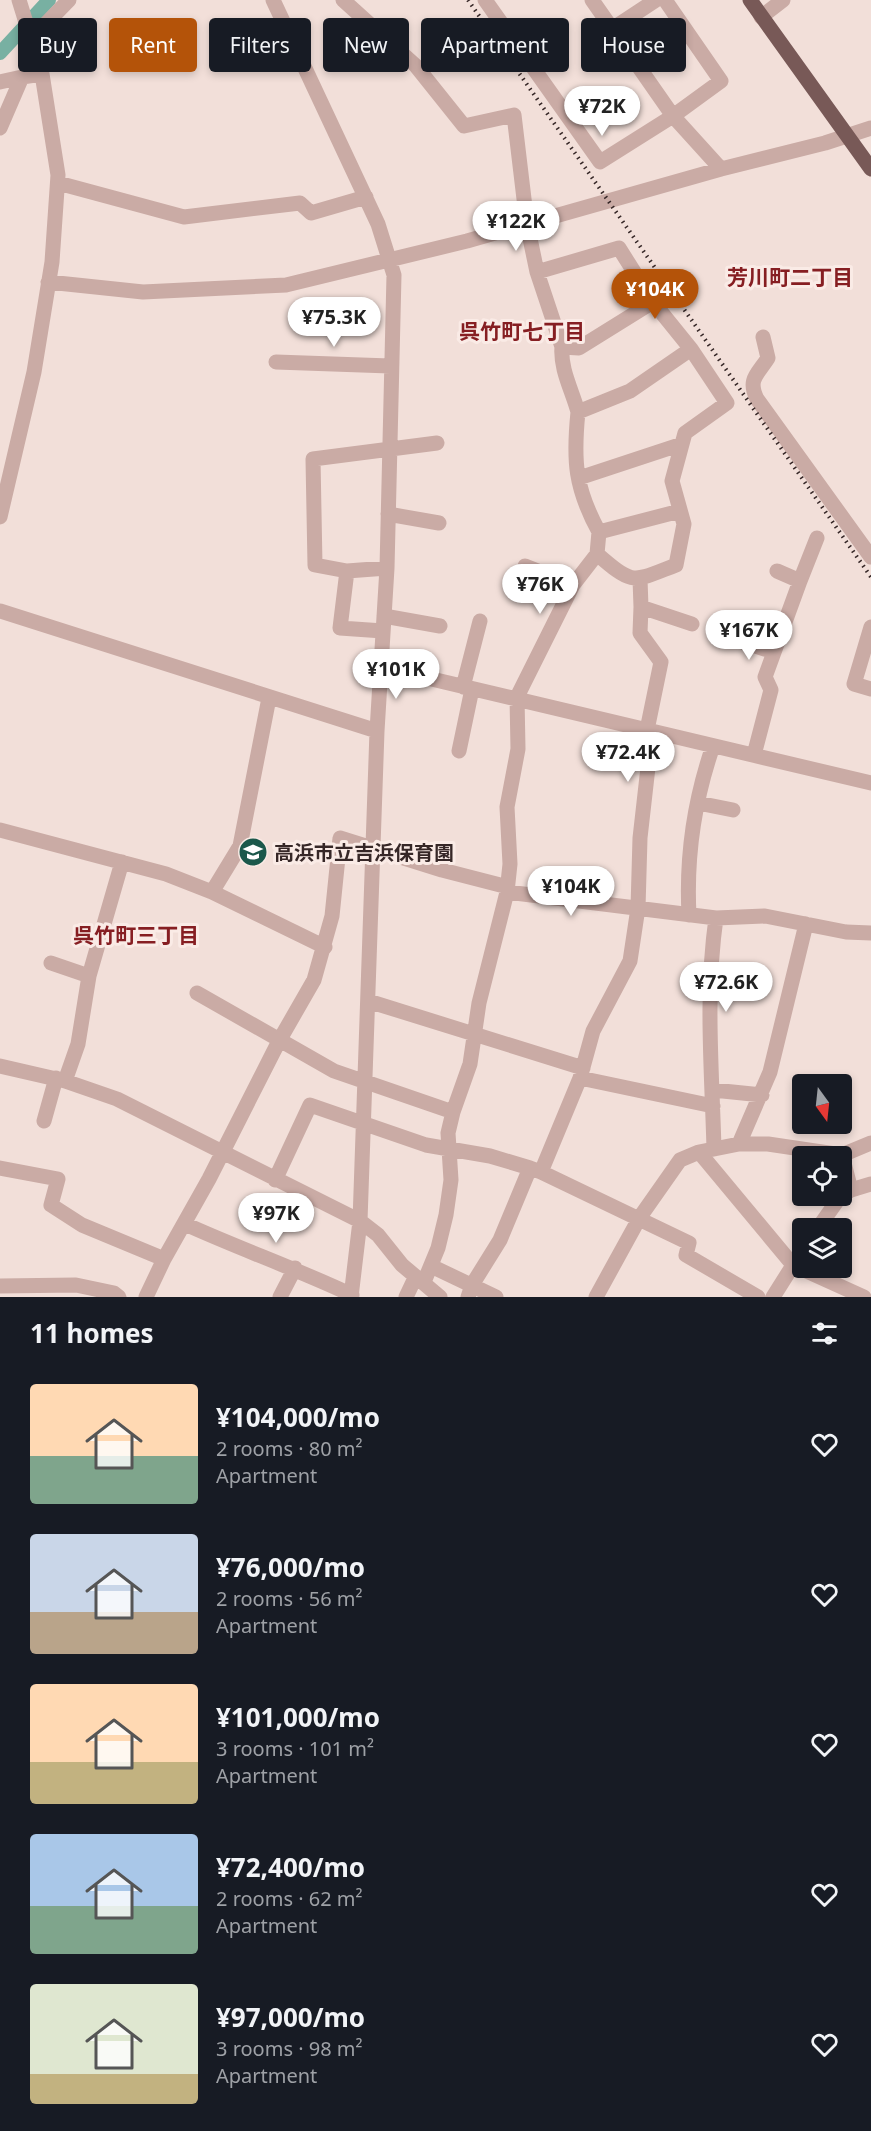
<!DOCTYPE html>
<html lang="en">
<head>
<meta charset="utf-8">
<style>
  :root { --surface:#171b24; --page:#20242c; --text:#f1f3f6; --muted:#9ea1a6; --accent:#b45309 }
  body { margin:0; font-family:"Noto Sans","Noto Sans JP",sans-serif; background:var(--page); color:var(--text); height:100vh; display:flex; flex-direction:column; font-size:22px; white-space:nowrap }
  * { box-sizing:border-box; margin:0 }
  p { font-size:20px; color:var(--muted) }
  .icon { flex:none; width:33px; height:33px; fill:none; stroke:currentColor; stroke-width:2; stroke-linecap:round; stroke-linejoin:round }
  .map { position:relative; height:1297px; overflow:hidden }
  .side { display:flex; flex-direction:column; background:var(--surface); flex:1 }
  .side>* { flex:none }
  .hud { position:absolute; left:18px; top:18px; width:836px; height:54px; display:flex; gap:12px }
  .needle { width:39px; rotate:165deg }
  .tools { position:absolute; left:792px; top:1074px; display:grid; gap:12px }
  .tools a { display:grid; place-items:center; width:60px; height:60px; border-radius:6px; background:var(--surface); box-shadow:0 3px 9px #0003; font-size:30px }
  .price { position:absolute; translate:-50% -51px; padding:0 14px; border-radius:21px; background:#fff; color:#222; font-size:20px; line-height:39px; filter:drop-shadow(0 2px 3px #0008) }
  .price::after { content:''; position:absolute; left:50%; top:36px; width:18px; height:14px; margin-left:-9px; background:inherit; clip-path:polygon(0 0,100% 0,50% 100%) }
  .price.on { background:var(--accent); color:#fff }
  ul { padding:0; list-style:none }
  li { display:flex; align-items:center; gap:18px; height:150px; padding:0 30px }
  li span { display:grid; place-items:center; flex:none; width:168px; height:120px; border-radius:6px; color:#555 }
  li>.icon { margin-inline-start:auto }
  span .icon { width:72px; height:72px; fill:#fffc; stroke-width:1 }
  li b { font-size:26px }
  h2 { display:flex; justify-content:space-between; align-items:center; height:72px; padding:0 30px; font-size:26px }
  .tag { padding:0 21px; border-radius:6px; background:var(--surface); box-shadow:0 3px 9px #0003; font-size:21px; line-height:54px }
  .tag.on { background:var(--accent); color:#fff }
  .map>svg:first-child { display:block }
  .lines { fill:none; stroke-linecap:round; stroke-linejoin:round }
  .canal { stroke:#78b0a2; stroke-width:14 }
  .minor { stroke:#caaba5; stroke-width:15 }
  .major { stroke:#785957; stroke-width:15 }
  .rail { stroke:#362727; stroke-width:4; stroke-dasharray:1.5 4.5; stroke-linecap:butt }
  .labels { text-anchor:middle; dominant-baseline:central; stroke-width:6; stroke-linejoin:round; paint-order:stroke }
  .poi-label { font-size:20px; font-weight:bold; fill:#362727; stroke:#faebe6; text-anchor:start }
  .neighbourhood-label { font-size:21px; font-weight:bold; fill:#861e22; stroke:#faebe6 }
</style>
</head>
<body>
<div class="map">
<svg width="871" height="1297" viewBox="0 0 871 1297">
  <rect width="100%" height="100%" fill="#f2dfd9"/>
  <g class="lines">
    <path class="canal" d="M 0,53 L 49,0"/>
    <path class="minor" d="M 273,0 L 378,224 L 394,275 L 387,568 L 377,731 L 360,1221 L 351,1297
      M 343,0 L 416,66 L 464,126 L 514,115 L 527,224 L 537,272 L 562,347 L 579,348 L 653,302 L 619,248 L 537,272
      M 485,0 L 600,162 L 673,116 L 592,0
      M 665,0 L 721,81 L 673,116 L 721,169
      M 761,17 L 783,0
      M 612,29 L 656,0
      M 30,40 L 69,0
      M 0,82 L 22,77
      M 0,128 L 22,77 L 42,74
      M 58,183 L 184,217 L 300,203 L 311,213 L 366,197
      M 48,282 L 143,292 L 286,285 L 467,241 L 721,169 L 825,143 L 871,128
      M 653,302 L 691,349 L 727,403 L 685,433 L 672,481 L 684,524 L 676,565 C 632,582 634,586 597,554 L 599,532 L 680,511
      M 763,337 L 768,358 C 758,374 747,379 757,399 L 871,557
      M 562,347 C 560,369 572,390 578,412
      M 276,362 L 390,366
      M 579,478 L 682,444
      M 388,514 L 439,523
      M 0,517 L 34,372 L 52,262 L 58,175 L 42,74 L 19,0
      M 599,532 C 575,488 573,461 578,412 L 630,391 L 691,349
      M 525,566 L 573,585
      M 347,571 L 387,568
      M 777,571 L 800,581 L 817,538
      M 640,579 L 641,607 L 692,624
      M 641,607 L 640,633 L 661,662 L 647,730
      M 0,611 L 377,731
      M 384,616 L 440,626
      M 871,627 L 854,684 L 871,689
      M 383,631 L 340,628 L 347,571 L 315,565 L 313,459 L 437,443
      M 734,639 L 774,652
      M 381,667 L 871,783
      M 463,687 L 480,621
      M 459,751 L 472,689
      M 754,755 L 771,690 L 765,677 L 800,581
      M 698,803 L 733,810
      M 0,830 L 166,874 L 212,892 L 325,947
      M 212,892 L 240,846 L 269,698
      M 507,892 L 716,918 L 765,916 L 846,932 L 871,933
      M 689,915 C 686,858 694,801 713,746
      M 51,963 L 89,976
      M 197,993 L 334,1071 L 453,1112
      M 368,1001 L 583,1068
      M 0,1066 L 65,1081 L 117,1099 L 360,1221 L 378,1235 L 402,1265 L 440,1297
      M 580,1078 L 713,1106
      M 65,1081 L 78,1044 L 89,976 L 122,862
      M 713,1090 L 762,1095
      M 44,1121 L 56,1078
      M 739,1144 L 770,1072 L 806,924
      M 714,1149 C 712,1072 705,995 716,918
      M 699,1152 L 793,1265 L 864,1297
      M 0,1168 L 58,1179 L 51,1205 L 82,1225 L 164,1259
      M 541,1172 L 689,1243 L 686,1255 L 758,1297
      M 275,1180 L 310,1105 L 426,1145 L 490,1156 L 530,1168
      M 851,1190 L 871,1184
      M 185,1224 C 240,1249 297,1269 352,1295
      M 818,1228 L 840,1197 L 851,1190 L 842,1155
      M 431,1266 L 496,1297
      M 424,1282 L 438,1248 L 446,1215 L 451,1180 L 448,1133 L 453,1112 L 470,1064 L 479,1003 L 507,892 L 510,864 L 507,807 L 518,749 L 517,697 L 573,585 L 597,554
      M 0,1286 L 76,1285 L 114,1293 L 119,1297
      M 146,1297 L 164,1259 L 209,1179 L 279,1041 L 314,980 L 332,916 L 340,838 L 442,870 L 508,887
      M 280,1297 L 295,1268
      M 406,1297 L 415,1278
      M 468,1297 L 472,1285 L 500,1240 L 530,1168 L 541,1172 L 580,1078 L 593,1031 L 630,961 L 638,908 L 640,838 L 652,732
      M 596,1297 L 640,1217 L 680,1160 L 699,1152 L 739,1144 L 768,1144 L 842,1155 L 871,1143
      M 773,1297 L 802,1251"/>
    <path class="major" d="M 750,0 L 871,169"/>
    <path class="rail" d="M 468,0 L 871,577"/>
  </g>
  <defs>
    <g id="school-disc" transform="scale(1.5)"><circle r="9.5" fill="#1b584b" stroke="#faebe6"/><path d="M0-5L7-2L0 1L-7-2ZM-4 1L0 2.5L4 1V4Q0 6-4 4Z" fill="#fff"/></g>
  </defs>
  <g fill-rule="evenodd">
    <use href="#school-disc" x="253" y="852"/>
  </g>
  <g class="labels">
    <g class="poi-label">
      <text x="274" y="852">高浜市立吉浜保育園</text>
    </g>
    <g class="neighbourhood-label">
      <text x="790" y="277">芳川町二丁目</text>
      <text x="522" y="331">呉竹町七丁目</text>
      <text x="136" y="935">呉竹町三丁目</text>
    </g>
  </g>
</svg>
<div class="tools">
<a><svg class="needle" viewBox="-14 -14 28 28"><path d="M0-13l5 13h-10z" fill="#e53935"/><path d="M0 13l5-13h-10z" fill="#9ea1a6"/></svg></a>
<a><svg class="icon" aria-label="locate" viewBox="0 0 24 24"><circle cx="12" cy="12" r="6"/><path d="M12 2v4M12 18v4M2 12h4M18 12h4"/></svg></a>
<a><svg class="icon" aria-label="layers" viewBox="0 0 24 24"><path d="M12 4l9 5-9 5-9-5zM3 14l9 5 9-5"/></svg></a>
</div>
<b class="price" style="left:602px;top:137px">¥72K</b>
<b class="price" style="left:516px;top:252px">¥122K</b>
<b class="price on" style="left:655px;top:320px">¥104K</b>
<b class="price" style="left:334px;top:348px">¥75.3K</b>
<b class="price" style="left:540px;top:615px">¥76K</b>
<b class="price" style="left:749px;top:661px">¥167K</b>
<b class="price" style="left:396px;top:700px">¥101K</b>
<b class="price" style="left:628px;top:783px">¥72.4K</b>
<b class="price" style="left:571px;top:917px">¥104K</b>
<b class="price" style="left:726px;top:1013px">¥72.6K</b>
<b class="price" style="left:276px;top:1244px">¥97K</b>
<div class="hud">
<a class="tag">Buy</a>
<a class="tag on">Rent</a>
<a class="tag">Filters</a>
<a class="tag">New</a>
<a class="tag">Apartment</a>
<a class="tag">House</a>
</div>
</div>
<section class="side">
<h2>11 homes<svg class="icon" aria-label="filters" viewBox="0 0 24 24"><path d="M4 7h16M4 17h16"/><circle cx="9" cy="7" r="2"/><circle cx="15" cy="17" r="2"/></svg></h2>
<ul>
<li><span style="background:linear-gradient(#ffd9b3 60%,#7fa58c 0)"><svg class="icon" aria-label="home" viewBox="0 0 24 24"><path d="M3 11l9-7 9 7M6 9v11h12V9"/></svg></span><div><b>¥104,000/mo</b><p>2 rooms · 80 m²</p><p>Apartment</p></div><svg class="icon" aria-label="heart" viewBox="0 0 24 24"><path d="M12 20l-8-8c-3-5 5-10 8-4 3-6 11-1 8 4z"/></svg></li>
<li><span style="background:linear-gradient(#c9d6e8 65%,#b9a48a 0)"><svg class="icon" aria-label="home" viewBox="0 0 24 24"><path d="M3 11l9-7 9 7M6 9v11h12V9"/></svg></span><div><b>¥76,000/mo</b><p>2 rooms · 56 m²</p><p>Apartment</p></div><svg class="icon" aria-label="heart" viewBox="0 0 24 24"><path d="M12 20l-8-8c-3-5 5-10 8-4 3-6 11-1 8 4z"/></svg></li>
<li><span style="background:linear-gradient(#ffd9b3 65%,#c2b280 0)"><svg class="icon" aria-label="home" viewBox="0 0 24 24"><path d="M3 11l9-7 9 7M6 9v11h12V9"/></svg></span><div><b>¥101,000/mo</b><p>3 rooms · 101 m²</p><p>Apartment</p></div><svg class="icon" aria-label="heart" viewBox="0 0 24 24"><path d="M12 20l-8-8c-3-5 5-10 8-4 3-6 11-1 8 4z"/></svg></li>
<li><span style="background:linear-gradient(#a9c7e8 60%,#7fa58c 0)"><svg class="icon" aria-label="home" viewBox="0 0 24 24"><path d="M3 11l9-7 9 7M6 9v11h12V9"/></svg></span><div><b>¥72,400/mo</b><p>2 rooms · 62 m²</p><p>Apartment</p></div><svg class="icon" aria-label="heart" viewBox="0 0 24 24"><path d="M12 20l-8-8c-3-5 5-10 8-4 3-6 11-1 8 4z"/></svg></li>
<li><span style="background:linear-gradient(#dfe7d0 75%,#c2b280 0)"><svg class="icon" aria-label="home" viewBox="0 0 24 24"><path d="M3 11l9-7 9 7M6 9v11h12V9"/></svg></span><div><b>¥97,000/mo</b><p>3 rooms · 98 m²</p><p>Apartment</p></div><svg class="icon" aria-label="heart" viewBox="0 0 24 24"><path d="M12 20l-8-8c-3-5 5-10 8-4 3-6 11-1 8 4z"/></svg></li>
</ul>
</section>
</body>
</html>
